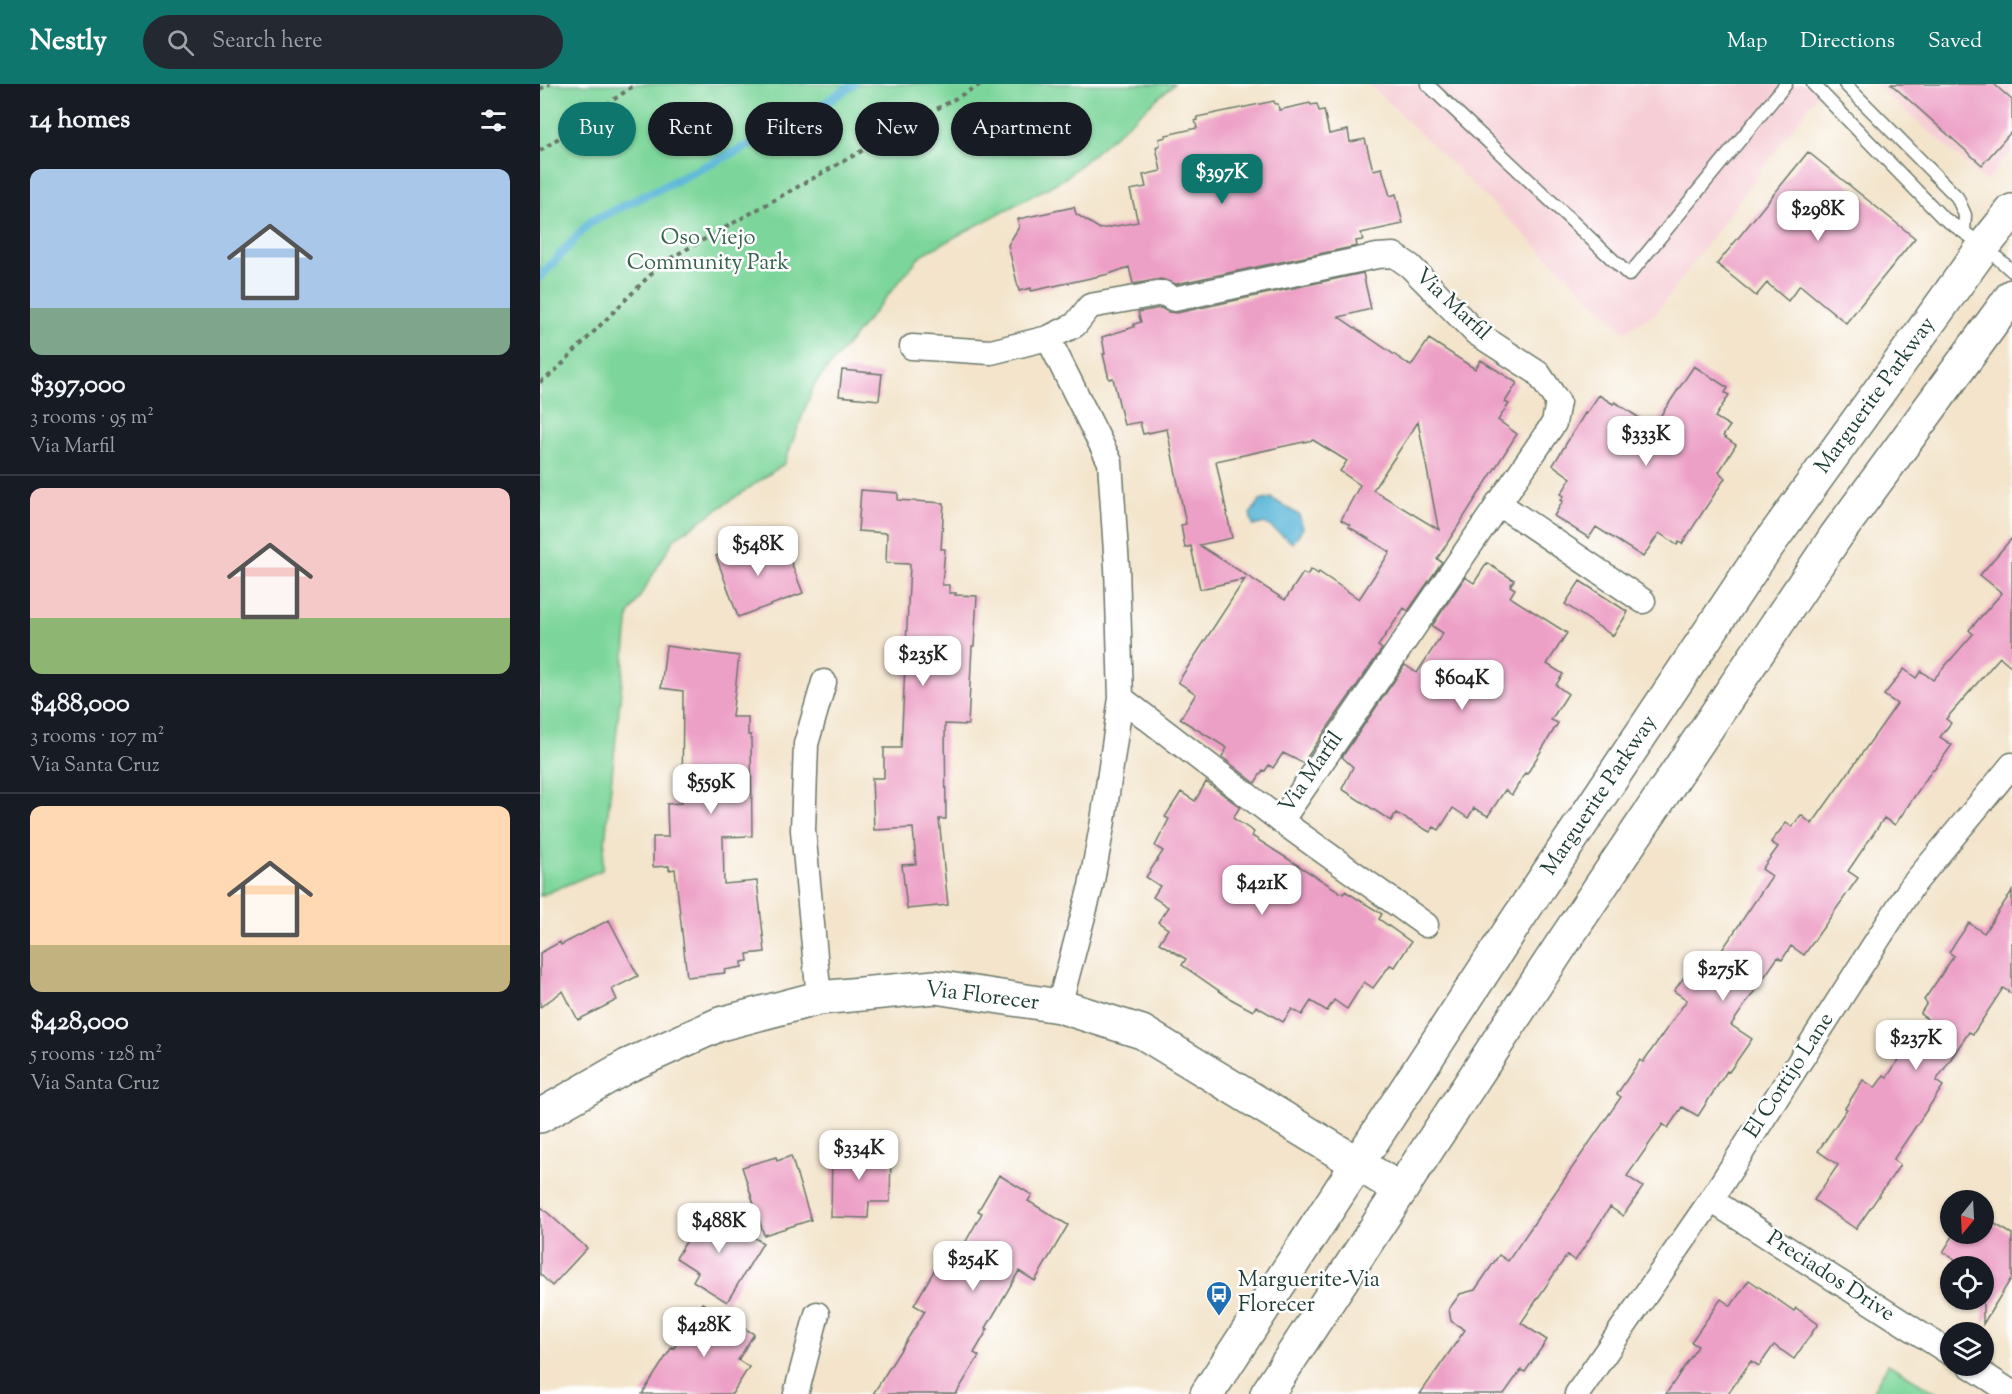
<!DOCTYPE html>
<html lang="en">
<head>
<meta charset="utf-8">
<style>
  :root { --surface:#171b24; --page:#242831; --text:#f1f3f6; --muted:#9ea1a6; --line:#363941; --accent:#0f766e }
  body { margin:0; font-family:"Sorts Mill Goudy",serif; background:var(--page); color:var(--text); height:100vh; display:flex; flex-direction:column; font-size:22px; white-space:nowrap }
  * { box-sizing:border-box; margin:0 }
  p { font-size:20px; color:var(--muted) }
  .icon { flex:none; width:33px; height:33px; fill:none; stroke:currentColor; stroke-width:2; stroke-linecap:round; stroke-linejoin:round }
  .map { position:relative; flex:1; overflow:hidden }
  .panel { display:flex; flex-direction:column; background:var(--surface); width:540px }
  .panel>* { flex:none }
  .banner { position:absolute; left:18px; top:18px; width:570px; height:54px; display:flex; gap:12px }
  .needle { width:39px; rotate:198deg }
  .fabs { position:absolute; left:1400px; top:1106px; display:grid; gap:12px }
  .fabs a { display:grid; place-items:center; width:54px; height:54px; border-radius:50%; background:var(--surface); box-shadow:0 2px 4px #0004; font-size:30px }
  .price { position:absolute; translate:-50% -51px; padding:0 14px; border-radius:12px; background:#fff; color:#222; font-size:20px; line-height:39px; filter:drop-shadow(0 2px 3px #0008) }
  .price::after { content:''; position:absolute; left:50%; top:36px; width:18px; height:14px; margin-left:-9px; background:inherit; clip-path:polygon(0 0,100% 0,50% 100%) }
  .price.on { background:var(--accent); color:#fff }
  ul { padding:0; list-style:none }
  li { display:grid; align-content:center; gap:12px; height:318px; padding:0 30px }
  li+li { border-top:2px solid var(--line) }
  li span { display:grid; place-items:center; height:186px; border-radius:12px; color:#555 }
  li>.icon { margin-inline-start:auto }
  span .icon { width:108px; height:108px; fill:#fffc; stroke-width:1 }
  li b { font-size:26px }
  h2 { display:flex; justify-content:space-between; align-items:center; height:72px; padding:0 30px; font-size:26px }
  .chip { padding:0 21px; border-radius:27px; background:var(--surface); box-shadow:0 2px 4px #0004; font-size:21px; line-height:54px }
  .chip.on { background:var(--accent); color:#fff }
  header { display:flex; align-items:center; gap:36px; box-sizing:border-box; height:84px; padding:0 30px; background:var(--accent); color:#fff }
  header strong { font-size:28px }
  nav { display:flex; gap:33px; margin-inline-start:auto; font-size:21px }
  .search { width:420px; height:54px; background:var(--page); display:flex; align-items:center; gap:15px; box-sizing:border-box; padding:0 21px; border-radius:33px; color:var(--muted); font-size:22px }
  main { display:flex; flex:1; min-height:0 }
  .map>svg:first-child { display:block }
  .built { fill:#f6cfd6 }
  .green { fill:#7cd59a; stroke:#4e8967; stroke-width:1.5 }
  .water { fill:#59b6d7; stroke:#3c7a86; stroke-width:1.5 }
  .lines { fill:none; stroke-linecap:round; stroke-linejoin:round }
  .stream { stroke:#59b6d7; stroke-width:9 }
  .building { fill:#eda0c6; fill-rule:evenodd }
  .lane-casing { stroke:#697769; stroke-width:15 }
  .street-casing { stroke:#697769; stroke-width:27 }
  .secondary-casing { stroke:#697769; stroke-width:36 }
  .primary-casing { stroke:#697769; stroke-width:36 }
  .path { stroke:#697769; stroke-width:4; stroke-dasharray:4.5 4.5; stroke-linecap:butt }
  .lane { stroke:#fff; stroke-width:12 }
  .street { stroke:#fff; stroke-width:24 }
  .secondary { stroke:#fff; stroke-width:33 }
  .primary { stroke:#fff; stroke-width:33 }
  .labels { text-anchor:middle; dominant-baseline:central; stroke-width:5; stroke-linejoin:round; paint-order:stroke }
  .park-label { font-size:22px; fill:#36634e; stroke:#fff }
  .street-label { font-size:22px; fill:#1f3d34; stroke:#fff }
  .poi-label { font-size:22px; fill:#1f3d34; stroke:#fff; text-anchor:start }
</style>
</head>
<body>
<header>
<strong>Nestly</strong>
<div class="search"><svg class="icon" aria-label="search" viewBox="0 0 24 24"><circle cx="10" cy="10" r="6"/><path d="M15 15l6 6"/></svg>Search here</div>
<nav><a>Map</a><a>Directions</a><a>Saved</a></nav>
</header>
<main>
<section class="panel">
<h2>14 homes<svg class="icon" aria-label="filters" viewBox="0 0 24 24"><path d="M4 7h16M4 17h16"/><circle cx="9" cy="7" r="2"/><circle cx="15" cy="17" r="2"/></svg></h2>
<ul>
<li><span style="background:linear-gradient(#a9c7e8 75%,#7fa58c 0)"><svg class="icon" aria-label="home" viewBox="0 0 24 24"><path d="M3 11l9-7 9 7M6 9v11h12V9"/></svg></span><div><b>$397,000</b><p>3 rooms · 95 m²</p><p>Via Marfil</p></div></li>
<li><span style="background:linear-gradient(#f6c9c9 70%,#8fb573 0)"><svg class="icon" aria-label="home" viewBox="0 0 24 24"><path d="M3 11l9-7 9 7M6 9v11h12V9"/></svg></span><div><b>$488,000</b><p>3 rooms · 107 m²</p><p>Via Santa Cruz</p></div></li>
<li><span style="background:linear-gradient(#ffd9b3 75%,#c2b280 0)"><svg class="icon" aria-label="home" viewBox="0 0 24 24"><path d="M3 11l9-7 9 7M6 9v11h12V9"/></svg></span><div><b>$428,000</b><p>5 rooms · 128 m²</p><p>Via Santa Cruz</p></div></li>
</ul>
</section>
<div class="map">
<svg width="1472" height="1310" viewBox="0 0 1472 1310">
  <rect width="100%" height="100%" fill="#fff"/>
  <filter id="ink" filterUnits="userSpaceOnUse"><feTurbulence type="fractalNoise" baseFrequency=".0167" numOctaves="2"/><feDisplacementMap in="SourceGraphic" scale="12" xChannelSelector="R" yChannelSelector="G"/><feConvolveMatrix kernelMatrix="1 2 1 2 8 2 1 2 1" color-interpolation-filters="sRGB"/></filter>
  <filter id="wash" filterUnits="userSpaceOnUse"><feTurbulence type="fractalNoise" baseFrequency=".008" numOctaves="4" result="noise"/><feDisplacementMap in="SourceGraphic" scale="24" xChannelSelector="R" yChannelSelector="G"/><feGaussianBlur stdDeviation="1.35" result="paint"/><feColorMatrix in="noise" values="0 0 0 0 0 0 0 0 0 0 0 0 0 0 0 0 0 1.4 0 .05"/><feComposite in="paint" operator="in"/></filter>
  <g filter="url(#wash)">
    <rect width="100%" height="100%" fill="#f3e4cb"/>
    <path class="built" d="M 829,0 L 1285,0 L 1116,229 L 1085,248 Z
      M 1335,0 L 1472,0 L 1472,66 L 1446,97 Z"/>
    <path class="green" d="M 0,0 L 634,0 L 524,95 L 381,171 L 274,301 L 244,380 L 134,455 L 89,531 L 62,786 L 0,812 Z
      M 1348,1280 L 1398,1310 L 1331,1310 Z"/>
    <path class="water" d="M 731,414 L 759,431 L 763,444 L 753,459 L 725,439 L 713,442 L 710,430 L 720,417 Z"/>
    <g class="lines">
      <path class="stream" d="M 0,193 L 50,138 L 261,36 L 313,0"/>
    </g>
    <g id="blocks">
      <path class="building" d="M 1351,0 L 1454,0 L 1472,16 L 1472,47 L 1442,81 Z
        M 734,17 L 735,20 L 738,20 L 739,26 L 770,19 L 771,21 L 777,20 L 779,27 L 784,26 L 789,50 L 808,46 L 810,58 L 825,55 L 833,86 L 842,84 L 850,112 L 856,110 L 863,140 L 821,149 L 823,156 L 816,157 L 817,162 L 636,200 L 621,195 L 593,200 L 589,183 L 569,190 L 491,207 L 491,204 L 479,207 L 468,161 L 479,143 L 478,135 L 534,123 L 536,130 L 560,145 L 598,138 L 590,106 L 606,103 L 603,91 L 621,87 L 616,63 L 620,61 L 619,55 L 626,53 L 626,51 L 657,44 L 655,37 L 658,36 L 657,33 Z
        M 1268,68 L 1375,154 L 1306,239 L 1260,201 L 1248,217 L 1227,199 L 1216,212 L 1177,180 Z
        M 823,189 L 831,225 L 799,233 L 871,282 L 889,255 L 935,285 L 941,276 L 977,299 L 965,318 L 969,320 L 958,336 L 977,350 L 897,475 L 902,478 L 868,527 L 864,524 L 838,562 L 842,565 L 763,679 L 743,669 L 733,684 L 729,681 L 725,687 L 723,686 L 715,699 L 682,673 L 687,664 L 640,635 L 656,610 L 638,598 L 705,495 L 660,505 L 651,462 L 645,464 L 641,441 L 646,440 L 627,345 L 603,350 L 600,338 L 584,341 L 573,294 L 569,295 L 563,270 L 565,270 L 562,253 L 594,243 L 594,240 L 601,238 L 598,228 L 621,224 L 628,228 L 637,229 ZM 878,338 L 897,438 L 899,446 L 833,406 ZM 773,356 L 807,377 L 800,387 L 820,401 L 801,436 L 810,441 L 809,443 L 850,468 L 819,515 L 779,488 L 778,490 L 771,485 L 767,491 L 763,489 L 745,516 L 659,461 L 692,454 L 676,377 Z
        M 1154,282 L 1188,304 L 1185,309 L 1189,311 L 1175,333 L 1190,342 L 1183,352 L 1196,361 L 1179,388 L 1185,394 L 1142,460 L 1139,458 L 1137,461 L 1119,449 L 1103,473 L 1056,443 L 1049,454 L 1014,432 L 1023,417 L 1021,416 L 1024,412 L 1021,410 L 1031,394 L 1013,381 L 1045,329 L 1046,330 L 1059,311 L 1073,320 L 1075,318 L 1113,343 Z
        M 302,286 L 342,290 L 339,316 L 299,312 Z
        M 321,406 L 358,409 L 358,416 L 404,419 L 401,465 L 405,465 L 402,501 L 409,501 L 409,509 L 416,509 L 415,511 L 437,512 L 434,562 L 432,562 L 428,641 L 405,640 L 406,735 L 399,735 L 408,821 L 367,825 L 362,781 L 376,780 L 373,744 L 334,746 L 332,694 L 344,694 L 344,664 L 361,664 L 370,480 L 346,479 L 347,449 L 318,447 Z
        M 229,453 L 238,476 L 249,473 L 263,509 L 198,533 L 176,472 Z
        M 1472,454 L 1472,583 L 1460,573 L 1406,635 L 1411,639 L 1400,653 L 1412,661 L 1394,686 L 1393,685 L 1355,741 L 1344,734 L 1308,787 L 1318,794 L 1264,871 L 1251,862 L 1242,876 L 1238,873 L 1191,941 L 1212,955 L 1189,988 L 1187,987 L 1158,1032 L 1142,1023 L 1128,1044 L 1123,1040 L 1087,1092 L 1103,1103 L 1083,1132 L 1070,1123 L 1035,1177 L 1027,1171 L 981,1239 L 1007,1256 L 985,1288 L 981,1286 L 964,1310 L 880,1310 L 925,1246 L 911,1237 L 909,1225 L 920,1210 L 935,1206 L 959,1171 L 968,1177 L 1081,1013 L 1077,1010 L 1100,976 L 1103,978 L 1147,916 L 1134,907 L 1152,882 L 1156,884 L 1165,871 L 1174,878 L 1232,792 L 1222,785 L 1238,763 L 1231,758 L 1246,739 L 1252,743 L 1261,731 L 1272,740 L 1357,620 L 1344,611 L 1364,585 L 1376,594 L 1381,587 L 1393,596 L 1433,550 L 1429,546 L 1462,509 L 1440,491 Z
        M 947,479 L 974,496 L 970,502 L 975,505 L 970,513 L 1027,549 L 1007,580 L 1023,590 L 1016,601 L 1028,610 L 1011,636 L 1018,639 L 987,690 L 985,689 L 972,711 L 965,706 L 948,732 L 934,724 L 928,734 L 913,724 L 899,746 L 894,743 L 890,748 L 856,729 L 851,737 L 802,705 L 813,683 L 802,673 L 865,581 L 877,589 L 903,549 L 892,542 L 925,493 L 934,499 Z
        M 1040,497 L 1088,528 L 1073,552 L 1025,520 Z
        M 126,562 L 199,572 L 192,633 L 208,633 L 208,651 L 211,651 L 212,752 L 183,753 L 184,800 L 217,797 L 225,868 L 207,870 L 208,877 L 202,878 L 202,883 L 184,886 L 185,889 L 147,893 L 135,785 L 129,786 L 129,782 L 113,783 L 113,753 L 128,753 L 127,720 L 142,719 L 143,607 L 121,604 Z
        M 666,698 L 700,723 L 693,734 L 714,748 L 712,752 L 803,810 L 805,807 L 842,830 L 839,835 L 871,858 L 855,883 L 850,881 L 833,904 L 824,898 L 807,925 L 794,916 L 787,927 L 771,917 L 762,931 L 752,925 L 743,938 L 716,922 L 713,927 L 691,915 L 642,881 L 646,875 L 619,859 L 628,845 L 618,838 L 628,823 L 613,813 L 620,802 L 606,793 L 623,767 L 615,762 L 629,735 L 625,733 L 641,708 L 655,717 Z
        M 1472,807 L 1472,910 L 1463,904 L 1433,950 L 1429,948 L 1396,997 L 1403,1002 L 1353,1076 L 1360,1081 L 1316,1145 L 1274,1116 L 1298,1081 L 1278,1067 L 1307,1025 L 1305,1024 L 1323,996 L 1335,1004 L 1344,991 L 1347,993 L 1387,935 L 1380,930 L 1387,919 L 1384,916 L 1414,872 L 1409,868 L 1429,839 L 1444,849 Z
        M 69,836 L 98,892 L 72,905 L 77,916 L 38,936 L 23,907 L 0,923 L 0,869 L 20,858 L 21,861 Z
        M 292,1066 L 351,1066 L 350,1118 L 329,1118 L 328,1134 L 291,1133 Z
        M 251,1072 L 271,1136 L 224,1151 L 202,1083 L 236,1073 L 237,1077 Z
        M 459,1091 L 492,1111 L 488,1117 L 528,1141 L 495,1197 L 479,1187 L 446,1244 L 448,1245 L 434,1269 L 439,1272 L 416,1310 L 333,1310 L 385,1227 L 374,1221 L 395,1185 L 406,1192 L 442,1129 L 438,1127 Z
        M 0,1122 L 47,1164 L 12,1202 L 0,1190 Z
        M 167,1124 L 223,1159 L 187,1218 L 153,1197 L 158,1188 L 136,1174 Z
        M 1443,1133 L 1472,1150 L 1472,1193 L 1443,1240 L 1443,1182 L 1425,1182 L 1403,1168 L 1415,1149 L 1443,1149 Z
        M 1209,1196 L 1254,1227 L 1256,1224 L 1278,1240 L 1254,1275 L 1234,1261 L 1219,1282 L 1211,1277 L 1188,1310 L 1126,1310 L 1158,1262 L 1151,1258 L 1181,1215 L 1191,1222 Z
        M 162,1219 L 214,1250 L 198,1276 L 209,1283 L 192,1310 L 102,1310 L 132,1263 L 134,1264 Z"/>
    </g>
  </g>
  <g filter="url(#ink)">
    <use href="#blocks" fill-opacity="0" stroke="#697769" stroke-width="1.5"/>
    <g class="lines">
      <g class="lane-casing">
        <path id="lane" d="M 887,0 L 1089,191 L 1246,0
          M 1273,0 L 1402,133 L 1444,162 L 1472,187
          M 1305,0 L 1417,113 L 1425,131 L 1424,148"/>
      </g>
      <g class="street-casing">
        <path id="street" d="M 372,263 L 451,268 L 508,254
          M 958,419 L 1103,517
          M 581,614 L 741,737 L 886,841
          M 279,914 L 263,746 L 266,660 L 284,598
          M 519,922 L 551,802 L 563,737 L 581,614 L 577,483 L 570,378 L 508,254 L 535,241 L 550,222 L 623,209 L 634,215 L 837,172 L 854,171 L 870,182 L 936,249 L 998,289 L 1018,318 L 1014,339 L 741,737
          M 1171,1116 L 1410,1269
          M 1429,1281 L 1472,1309
          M 256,1310 L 277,1230
          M 1037,1310 L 1171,1116 L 1372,802 L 1472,681"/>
      </g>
      <g class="secondary-casing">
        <path id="secondary" d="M 0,1032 L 87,982 L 180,940 L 279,914 L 395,903 L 519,922 L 602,948 L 861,1106"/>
      </g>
      <g class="primary-casing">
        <path id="primary" d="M 667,1310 L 979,833 L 1223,468 L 1444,162 L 1472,127
          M 727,1310 L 1020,863 L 1296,452 L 1472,212"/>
      </g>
      <path class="path" d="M 0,5 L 10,0
        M 0,67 L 96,0
        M 0,298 L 13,289 L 122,179 L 441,0"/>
      <use href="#lane" class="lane"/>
      <use href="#street" class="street"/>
      <use href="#secondary" class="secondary"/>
      <use href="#primary" class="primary"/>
    </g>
  </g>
  <defs>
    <g id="bus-pin" transform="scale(1.35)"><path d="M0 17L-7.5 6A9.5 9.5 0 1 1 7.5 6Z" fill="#1f6fb2" stroke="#fff"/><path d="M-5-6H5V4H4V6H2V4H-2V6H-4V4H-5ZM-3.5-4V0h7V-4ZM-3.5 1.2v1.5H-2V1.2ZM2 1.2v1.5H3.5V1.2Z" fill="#fff"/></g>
  </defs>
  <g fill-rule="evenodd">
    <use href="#bus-pin" x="679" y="1210"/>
  </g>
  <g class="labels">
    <g class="park-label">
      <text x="168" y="155">Oso Viejo<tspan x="168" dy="25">Community Park</tspan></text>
    </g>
    <g class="street-label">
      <text transform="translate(912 221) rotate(43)">Via Marfil</text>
      <text transform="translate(1336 312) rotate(-54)">Marguerite Parkway</text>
      <text transform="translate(772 689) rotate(-55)">Via Marfil</text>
      <text transform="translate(1060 712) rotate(-56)">Marguerite Parkway</text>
      <text transform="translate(442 913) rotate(7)">Via Florecer</text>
      <text transform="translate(1250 992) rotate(-57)">El Cortijo Lane</text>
      <text transform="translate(1290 1193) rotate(33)">Preciados Drive</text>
    </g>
    <g class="poi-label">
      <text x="698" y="1197">Marguerite-Via<tspan x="698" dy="25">Florecer</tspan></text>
    </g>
  </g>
</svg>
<div class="fabs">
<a><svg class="needle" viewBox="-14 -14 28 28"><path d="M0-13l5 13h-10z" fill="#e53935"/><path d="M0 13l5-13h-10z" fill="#9ea1a6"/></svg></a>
<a><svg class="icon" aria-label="locate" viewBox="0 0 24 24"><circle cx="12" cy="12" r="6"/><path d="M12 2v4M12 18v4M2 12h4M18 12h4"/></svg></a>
<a><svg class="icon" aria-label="layers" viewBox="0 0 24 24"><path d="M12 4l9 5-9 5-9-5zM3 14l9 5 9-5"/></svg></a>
</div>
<b class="price on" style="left:682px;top:121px">$397K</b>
<b class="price" style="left:1278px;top:158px">$298K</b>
<b class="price" style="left:1106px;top:383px">$333K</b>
<b class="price" style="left:218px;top:493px">$548K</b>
<b class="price" style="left:383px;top:603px">$235K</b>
<b class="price" style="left:922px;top:627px">$604K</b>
<b class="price" style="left:171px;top:731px">$559K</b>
<b class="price" style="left:722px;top:832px">$421K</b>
<b class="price" style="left:1183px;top:918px">$275K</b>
<b class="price" style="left:1376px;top:987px">$237K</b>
<b class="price" style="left:319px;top:1097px">$334K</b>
<b class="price" style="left:179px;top:1170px">$488K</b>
<b class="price" style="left:433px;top:1208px">$254K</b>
<b class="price" style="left:164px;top:1274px">$428K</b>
<div class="banner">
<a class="chip on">Buy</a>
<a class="chip">Rent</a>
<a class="chip">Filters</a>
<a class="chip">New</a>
<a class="chip">Apartment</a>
</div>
</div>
</main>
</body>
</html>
